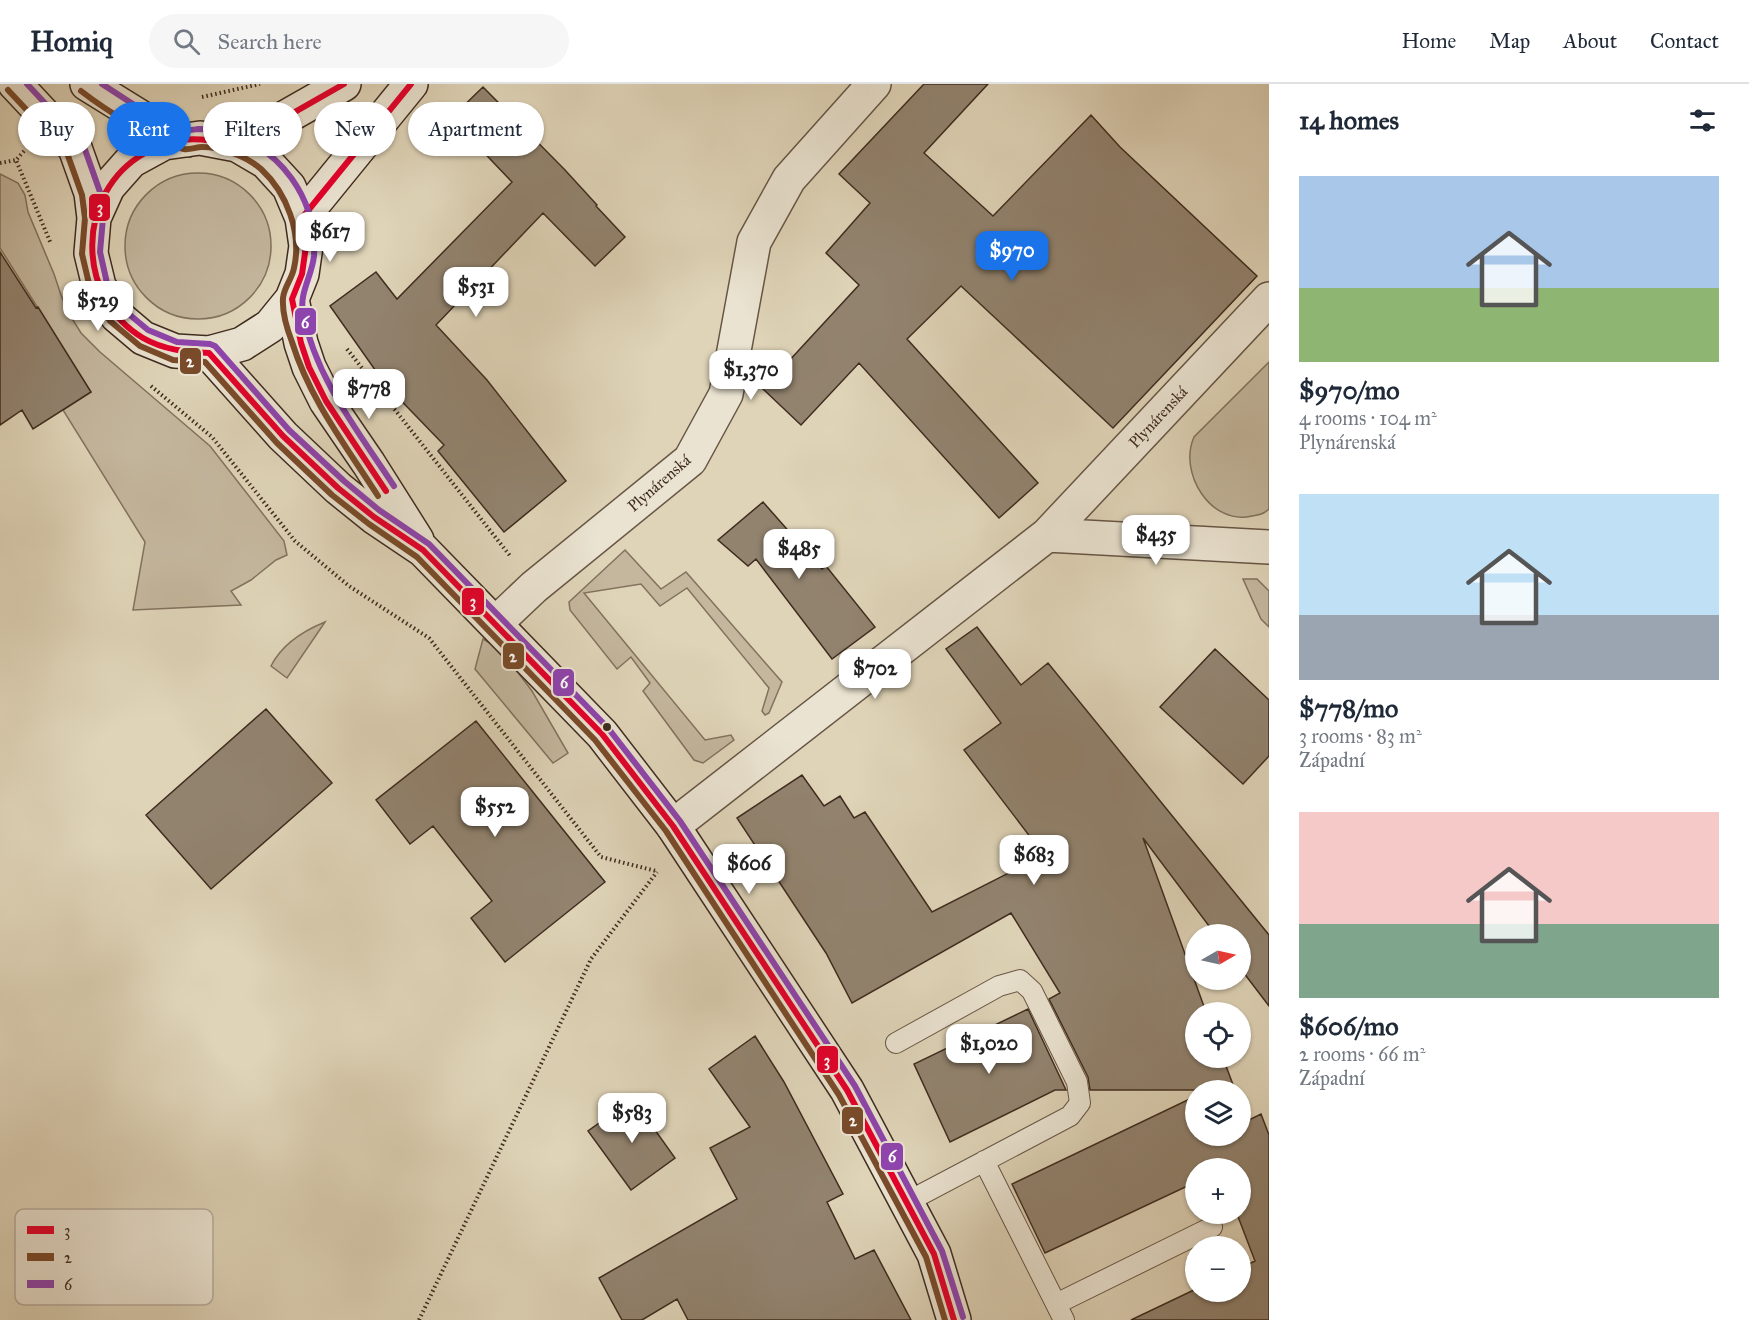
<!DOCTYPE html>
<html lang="en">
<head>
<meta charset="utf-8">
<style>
  :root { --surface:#fff; --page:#f6f6f7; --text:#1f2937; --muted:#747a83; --line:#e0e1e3; --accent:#1a73e8 }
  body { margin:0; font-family:"IM FELL Great Primer",serif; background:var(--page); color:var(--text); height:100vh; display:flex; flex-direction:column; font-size:22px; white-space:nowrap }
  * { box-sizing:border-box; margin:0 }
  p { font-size:20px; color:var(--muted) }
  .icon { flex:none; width:33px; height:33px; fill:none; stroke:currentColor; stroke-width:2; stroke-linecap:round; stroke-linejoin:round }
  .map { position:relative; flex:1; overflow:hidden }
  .drawer { display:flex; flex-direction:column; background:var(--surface); width:480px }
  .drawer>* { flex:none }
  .guide { position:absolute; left:18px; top:18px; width:570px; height:54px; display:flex; gap:12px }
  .needle { width:39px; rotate:81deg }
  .buttons { position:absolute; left:1185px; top:840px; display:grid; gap:12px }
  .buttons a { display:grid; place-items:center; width:66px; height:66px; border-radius:50%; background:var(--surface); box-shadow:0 2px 4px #0004; font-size:30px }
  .price { position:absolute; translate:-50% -51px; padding:0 14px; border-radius:12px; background:#fff; color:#222; font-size:20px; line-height:39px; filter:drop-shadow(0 2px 3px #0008) }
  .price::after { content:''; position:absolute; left:50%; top:36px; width:18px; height:14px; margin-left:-9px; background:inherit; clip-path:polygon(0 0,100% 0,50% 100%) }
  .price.selected { background:var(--accent); color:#fff }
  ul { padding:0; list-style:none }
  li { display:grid; align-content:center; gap:12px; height:318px; padding:0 30px }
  li span { display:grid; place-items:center; height:186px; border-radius:0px; color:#555 }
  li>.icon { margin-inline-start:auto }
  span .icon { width:108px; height:108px; fill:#fffc; stroke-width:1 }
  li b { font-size:26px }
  h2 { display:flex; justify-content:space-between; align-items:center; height:72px; padding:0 30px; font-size:26px }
  .pill { padding:0 21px; border-radius:27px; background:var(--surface); box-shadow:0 2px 4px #0004; font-size:21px; line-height:54px }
  .pill.selected { background:var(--accent); color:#fff }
  header { display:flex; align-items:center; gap:36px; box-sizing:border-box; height:84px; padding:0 30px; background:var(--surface); border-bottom:2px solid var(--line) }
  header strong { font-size:28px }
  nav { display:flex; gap:33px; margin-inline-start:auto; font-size:21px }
  .search { width:420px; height:54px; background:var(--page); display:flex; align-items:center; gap:15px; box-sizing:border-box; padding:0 21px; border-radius:33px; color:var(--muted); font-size:22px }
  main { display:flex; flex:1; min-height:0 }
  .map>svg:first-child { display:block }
  .green { fill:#c4b79e; stroke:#82725e; stroke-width:1.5 }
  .building { fill:#92836f; stroke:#3f2c1f; stroke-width:1.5 }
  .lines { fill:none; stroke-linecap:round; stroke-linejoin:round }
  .lane-casing { stroke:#675645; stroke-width:22 }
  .street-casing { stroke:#675645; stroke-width:36 }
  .secondary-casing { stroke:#3f2c1f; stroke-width:36 }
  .path { stroke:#3f2c1f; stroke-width:4; stroke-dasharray:1.5 3; stroke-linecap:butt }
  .lane { stroke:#eae3d1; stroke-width:20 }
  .street { stroke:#eae3d1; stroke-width:33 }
  .secondary { stroke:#eae3d1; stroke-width:33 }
  .bus-1-casing { stroke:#eae3d1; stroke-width:10 }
  .bus-2-casing { stroke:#eae3d1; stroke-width:10 }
  .bus-3-casing { stroke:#eae3d1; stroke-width:10 }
  .bus-1 { stroke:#e4002b; stroke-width:6 }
  .bus-2 { stroke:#7a4b2a; stroke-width:6 }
  .bus-3 { stroke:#8e44ad; stroke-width:6 }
  .bus-dot { fill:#3f2c1f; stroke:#eae3d1; stroke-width:2 }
  .labels { text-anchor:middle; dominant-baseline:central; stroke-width:4.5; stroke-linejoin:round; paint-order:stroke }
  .street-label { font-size:16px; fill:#3f2c1f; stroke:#eae3d1 }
  .key { fill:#eae3d1; stroke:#b7ac9c; stroke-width:1.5 }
  .key-label { font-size:16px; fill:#3f2c1f }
  .line-badge { stroke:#eae3d1; stroke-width:2 }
  .badge-label { font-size:16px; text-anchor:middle; font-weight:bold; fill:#fff }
</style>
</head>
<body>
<header>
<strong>Homiq</strong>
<div class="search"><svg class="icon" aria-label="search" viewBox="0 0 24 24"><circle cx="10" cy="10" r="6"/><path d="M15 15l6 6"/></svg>Search here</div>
<nav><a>Home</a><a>Map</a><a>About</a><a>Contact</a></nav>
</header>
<main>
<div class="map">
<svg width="1269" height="1236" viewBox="0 0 1269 1236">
  <rect width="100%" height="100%" fill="#dfd4b8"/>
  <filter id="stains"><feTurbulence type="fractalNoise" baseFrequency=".00333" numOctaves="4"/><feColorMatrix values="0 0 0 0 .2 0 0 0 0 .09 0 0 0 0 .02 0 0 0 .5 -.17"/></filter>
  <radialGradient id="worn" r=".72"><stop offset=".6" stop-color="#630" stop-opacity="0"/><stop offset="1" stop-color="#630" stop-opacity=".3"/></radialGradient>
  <path class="green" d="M125 162a73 73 0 1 1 146 0a73 73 0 1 1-146 0Z
    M 0,90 L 18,99 L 25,111 L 28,128 L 54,190 L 61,211 L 68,228 L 81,249 L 100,268 L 210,362 L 284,457 L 287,471 L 276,476 L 251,496 L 231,507 L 241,521 L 133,526 L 145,458 L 63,326 L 91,308 L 0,164 Z
    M 1269,278 L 1269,425 C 1264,430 1259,431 1252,432 C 1211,442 1178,389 1194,353 Z
    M 625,466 L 661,505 L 686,488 L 782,598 L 769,629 L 765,631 L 762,627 L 769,604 L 687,504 L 660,522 L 641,500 L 584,509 L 705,656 L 731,651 L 734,656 L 703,679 L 694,676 L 643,607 L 650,599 L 631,573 L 617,585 L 570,526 L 569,518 Z
    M 1243,495 L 1257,495 L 1269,507 L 1269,543 L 1261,535 Z
    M 325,538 L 287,594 L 271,582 C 282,560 303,547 325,538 Z
    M 483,555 L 500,565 L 532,607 L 568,669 L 553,679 L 475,585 Z"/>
  <path class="building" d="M 924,0 L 988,0 L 924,69 L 993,132 L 1091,31 L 1120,63 L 1257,192 L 1113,344 L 961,202 L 907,255 L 1038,399 L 999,434 L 859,279 L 801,341 L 763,305 L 859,201 L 826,169 L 870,119 L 839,90 Z
    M 483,3 L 565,86 L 597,121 L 596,122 L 625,153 L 595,182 L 543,129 L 436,241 L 487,296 L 566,397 L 504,448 L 438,367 L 444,361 L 385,300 L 330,222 L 376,188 L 397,215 L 512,98 L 451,34 Z
    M 0,168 L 36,224 L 38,223 L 91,308 L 33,345 L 22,326 L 0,341 Z
    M 763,418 L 822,485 L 826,482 L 875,543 L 832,575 L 756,475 L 748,482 L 718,456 Z
    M 977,543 L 1021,601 L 1048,579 L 1269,851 L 1269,922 L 1240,884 L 1240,850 L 1215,850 L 1143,754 L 1206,928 L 1196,928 L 1196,974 L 1223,974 L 1235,1006 L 1090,1006 L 1088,993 L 1049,915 L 1060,909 L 1011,829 L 852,919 L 826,869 L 737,734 L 802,691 L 824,722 L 840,712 L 854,734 L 865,728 L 932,828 L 1044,771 L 964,666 L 1001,639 L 946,565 Z
    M 1215,565 L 1269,616 L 1269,672 L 1243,700 L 1160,623 Z
    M 266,625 L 332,699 L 211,805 L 146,731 Z
    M 476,637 L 605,798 L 505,878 L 471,834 L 492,817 L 433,742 L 410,760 L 376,716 Z
    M 1028,925 L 1066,1006 L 1055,1006 L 950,1058 L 914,980 Z
    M 755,952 L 784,998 L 843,1110 L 827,1118 L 855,1175 L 874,1166 L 911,1236 L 688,1236 L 677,1215 L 642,1236 L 622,1236 L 599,1194 L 737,1115 L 710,1064 L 750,1043 L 709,985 Z
    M 1196,1012 L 1196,1052 L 1240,1052 L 1240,1020 L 1247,1037 L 1261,1030 L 1269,1051 L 1269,1236 L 1131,1236 L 1196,1205 L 1196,1208 L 1240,1208 L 1240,1184 L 1255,1177 L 1237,1130 L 1240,1130 L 1240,1084 L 1196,1084 L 1196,1098 L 1045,1169 L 1012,1100 Z
    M 633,1015 L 675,1074 L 631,1106 L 588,1047 Z"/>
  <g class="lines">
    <g class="lane-casing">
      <path id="lane" d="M 896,959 L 999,902 L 1020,896 L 1032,907 L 1077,998 L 1080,1019 L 1070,1032 L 907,1118
        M 984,1077 L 1064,1236
        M 1056,1220 L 1212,1143"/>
    </g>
    <g class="street-casing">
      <path id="street" d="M 1047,451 L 1269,463
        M 496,539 L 534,503 L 690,376 L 726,310 L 754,158 L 789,95 L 874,0
        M 673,742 L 1047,451 L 1269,215"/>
    </g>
    <g class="secondary-casing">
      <path id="secondary" d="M 15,0 L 75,64 L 91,109 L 94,134 L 91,169 L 99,202 L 117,232 L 143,254 L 175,267 L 209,269 L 242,260 L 270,242 L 292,215 L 302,190 L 306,162 L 302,134 L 289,103 L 266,78 L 237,61 L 200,54 L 164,59 L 131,77 L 108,103 L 94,134
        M 87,0 L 163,47 L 187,56
        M 237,61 L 344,0
        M 302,134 L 411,0
        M 292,215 L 301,259 L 309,283 L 326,317 L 369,380 L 417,456
        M 209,269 L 283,352 L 338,404 L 374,433 L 423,466 L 602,650 L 673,742 L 847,1006 L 934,1170 L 954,1236"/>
    </g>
    <path class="path" d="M 202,13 L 260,0
      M 24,67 L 16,76 L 51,160
      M 0,79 L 16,76
      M 347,265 L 511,473
      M 151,302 L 212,353 L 295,457 L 349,502 L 429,554 L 601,773 L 656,787
      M 419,1236 L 591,875 L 657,788"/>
    <use href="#lane" class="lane"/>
    <use href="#street" class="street"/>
    <use href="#secondary" class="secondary"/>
    <g class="bus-1-casing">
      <path id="bus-1" d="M 344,0 L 237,61 C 213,56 190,52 165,59 C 158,61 151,66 145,69 C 75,108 75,214 143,254 C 164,266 186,268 209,269 L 283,352 L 338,404 L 374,433 L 423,466 L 602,650 L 673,742 L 847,1006 L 934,1170 L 954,1236
        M 386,407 L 326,317 L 309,283 L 301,259 L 292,215 L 302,190 L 306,162 L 302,134 L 411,0"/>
    </g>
    <g class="bus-2-casing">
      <path id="bus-2" d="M 8,6 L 67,69 L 82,111 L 85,134 L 82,170 L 90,204 L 110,237 L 140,262 L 173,276 L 205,278 L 277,359 L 332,411 L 369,440 L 417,473 L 595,656 L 666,747 L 839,1011 L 926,1173 L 945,1236
        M 81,7 C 103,24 158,60 184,65 C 190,66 196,63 202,63 C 222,63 246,72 261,85 C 287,109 302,149 294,184 C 292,195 284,203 283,214 C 282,228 287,245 292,258 C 310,316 346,362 378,412"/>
    </g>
    <g class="bus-3-casing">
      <path id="bus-3" d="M 27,0 L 83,60 L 100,108 L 103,134 L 100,168 L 107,199 L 124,226 L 148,246 L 177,258 L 210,260 L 215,262 L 289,346 L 344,397 L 379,426 L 429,460 L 608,644 L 680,737 L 855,1002 L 942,1167 L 963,1233
        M 102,0 L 139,24 L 180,45 C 187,47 191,46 198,45 C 207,45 216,46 225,49 C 281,63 317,115 314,172 C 312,192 299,209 303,229 C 316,295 358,347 394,402"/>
    </g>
    <use href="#bus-1" class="bus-1"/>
    <use href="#bus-2" class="bus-2"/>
    <use href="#bus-3" class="bus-3"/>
  </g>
  <circle class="bus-dot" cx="607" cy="643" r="5"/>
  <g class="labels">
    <g class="street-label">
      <text transform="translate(1158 333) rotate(-47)">Plynárenská</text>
      <text transform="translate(659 399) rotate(-41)">Plynárenská</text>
    </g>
  </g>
  <rect x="15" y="1125" width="198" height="96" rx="9" class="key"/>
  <rect x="27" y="1142" width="27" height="8" fill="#e4002b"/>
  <rect x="27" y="1169" width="27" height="8" fill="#7a4b2a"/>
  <rect x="27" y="1196" width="27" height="8" fill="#8e44ad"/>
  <g class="key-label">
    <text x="64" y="1152">3</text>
    <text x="64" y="1179">2</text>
    <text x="64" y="1206">6</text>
  </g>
  <g class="line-badge">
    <rect x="88" y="109" width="23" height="29" rx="6" fill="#e4002b"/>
    <rect x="294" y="223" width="23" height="29" rx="6" fill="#8e44ad"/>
    <rect x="179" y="263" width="23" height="28" rx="6" fill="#7a4b2a"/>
    <rect x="461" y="503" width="24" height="29" rx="6" fill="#e4002b"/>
    <rect x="502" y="558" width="23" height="28" rx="6" fill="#7a4b2a"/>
    <rect x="552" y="584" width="23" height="29" rx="6" fill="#8e44ad"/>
    <rect x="816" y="961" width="23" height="29" rx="6" fill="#e4002b"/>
    <rect x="841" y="1022" width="23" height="29" rx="6" fill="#7a4b2a"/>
    <rect x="880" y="1058" width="24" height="29" rx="6" fill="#8e44ad"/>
  </g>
  <g class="badge-label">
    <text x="100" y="129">3</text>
    <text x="305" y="244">6</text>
    <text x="190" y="283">2</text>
    <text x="473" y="523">3</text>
    <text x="513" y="578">2</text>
    <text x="564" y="604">6</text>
    <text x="827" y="982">3</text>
    <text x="853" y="1042">2</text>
    <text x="892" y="1078">6</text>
  </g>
  <rect width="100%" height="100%" filter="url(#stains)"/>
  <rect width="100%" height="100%" fill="url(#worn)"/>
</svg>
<div class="buttons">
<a><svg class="needle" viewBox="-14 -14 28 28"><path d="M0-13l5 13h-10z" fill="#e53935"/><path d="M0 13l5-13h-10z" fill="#747a83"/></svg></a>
<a><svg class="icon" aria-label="locate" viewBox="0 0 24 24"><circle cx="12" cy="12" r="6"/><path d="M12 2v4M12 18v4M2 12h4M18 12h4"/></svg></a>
<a><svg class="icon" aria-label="layers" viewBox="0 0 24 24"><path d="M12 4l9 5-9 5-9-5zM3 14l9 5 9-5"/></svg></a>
<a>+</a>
<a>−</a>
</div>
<b class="price" style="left:330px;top:179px">$617</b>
<b class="price selected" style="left:1012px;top:198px">$970</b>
<b class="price" style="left:476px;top:234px">$531</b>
<b class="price" style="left:98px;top:248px">$529</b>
<b class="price" style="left:751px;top:317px">$1,370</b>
<b class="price" style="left:369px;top:336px">$778</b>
<b class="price" style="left:1156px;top:482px">$435</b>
<b class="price" style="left:799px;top:496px">$485</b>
<b class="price" style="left:875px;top:616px">$702</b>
<b class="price" style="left:495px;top:754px">$552</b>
<b class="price" style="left:1034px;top:802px">$683</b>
<b class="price" style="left:749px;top:811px">$606</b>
<b class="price" style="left:989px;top:991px">$1,020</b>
<b class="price" style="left:632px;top:1060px">$583</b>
<div class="guide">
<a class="pill">Buy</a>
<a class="pill selected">Rent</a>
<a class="pill">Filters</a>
<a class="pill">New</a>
<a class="pill">Apartment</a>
</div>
</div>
<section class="drawer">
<h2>14 homes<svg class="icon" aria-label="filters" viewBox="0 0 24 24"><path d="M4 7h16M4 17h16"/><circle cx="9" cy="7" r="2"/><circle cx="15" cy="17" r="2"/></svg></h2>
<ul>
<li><span style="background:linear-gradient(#a9c7e8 60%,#8fb573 0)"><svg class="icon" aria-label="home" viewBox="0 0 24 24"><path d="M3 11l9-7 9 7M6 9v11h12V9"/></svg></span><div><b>$970/mo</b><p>4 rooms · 104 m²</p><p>Plynárenská</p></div></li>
<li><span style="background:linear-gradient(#bfe0f5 65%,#9aa5b1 0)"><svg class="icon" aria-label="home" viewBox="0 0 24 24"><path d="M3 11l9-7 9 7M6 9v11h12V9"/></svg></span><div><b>$778/mo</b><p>3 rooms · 83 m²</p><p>Západní</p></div></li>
<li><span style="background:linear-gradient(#f6c9c9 60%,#7fa58c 0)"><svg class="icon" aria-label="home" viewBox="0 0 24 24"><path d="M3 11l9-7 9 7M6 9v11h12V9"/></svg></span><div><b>$606/mo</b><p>2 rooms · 66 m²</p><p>Západní</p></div></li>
</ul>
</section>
</main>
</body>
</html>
